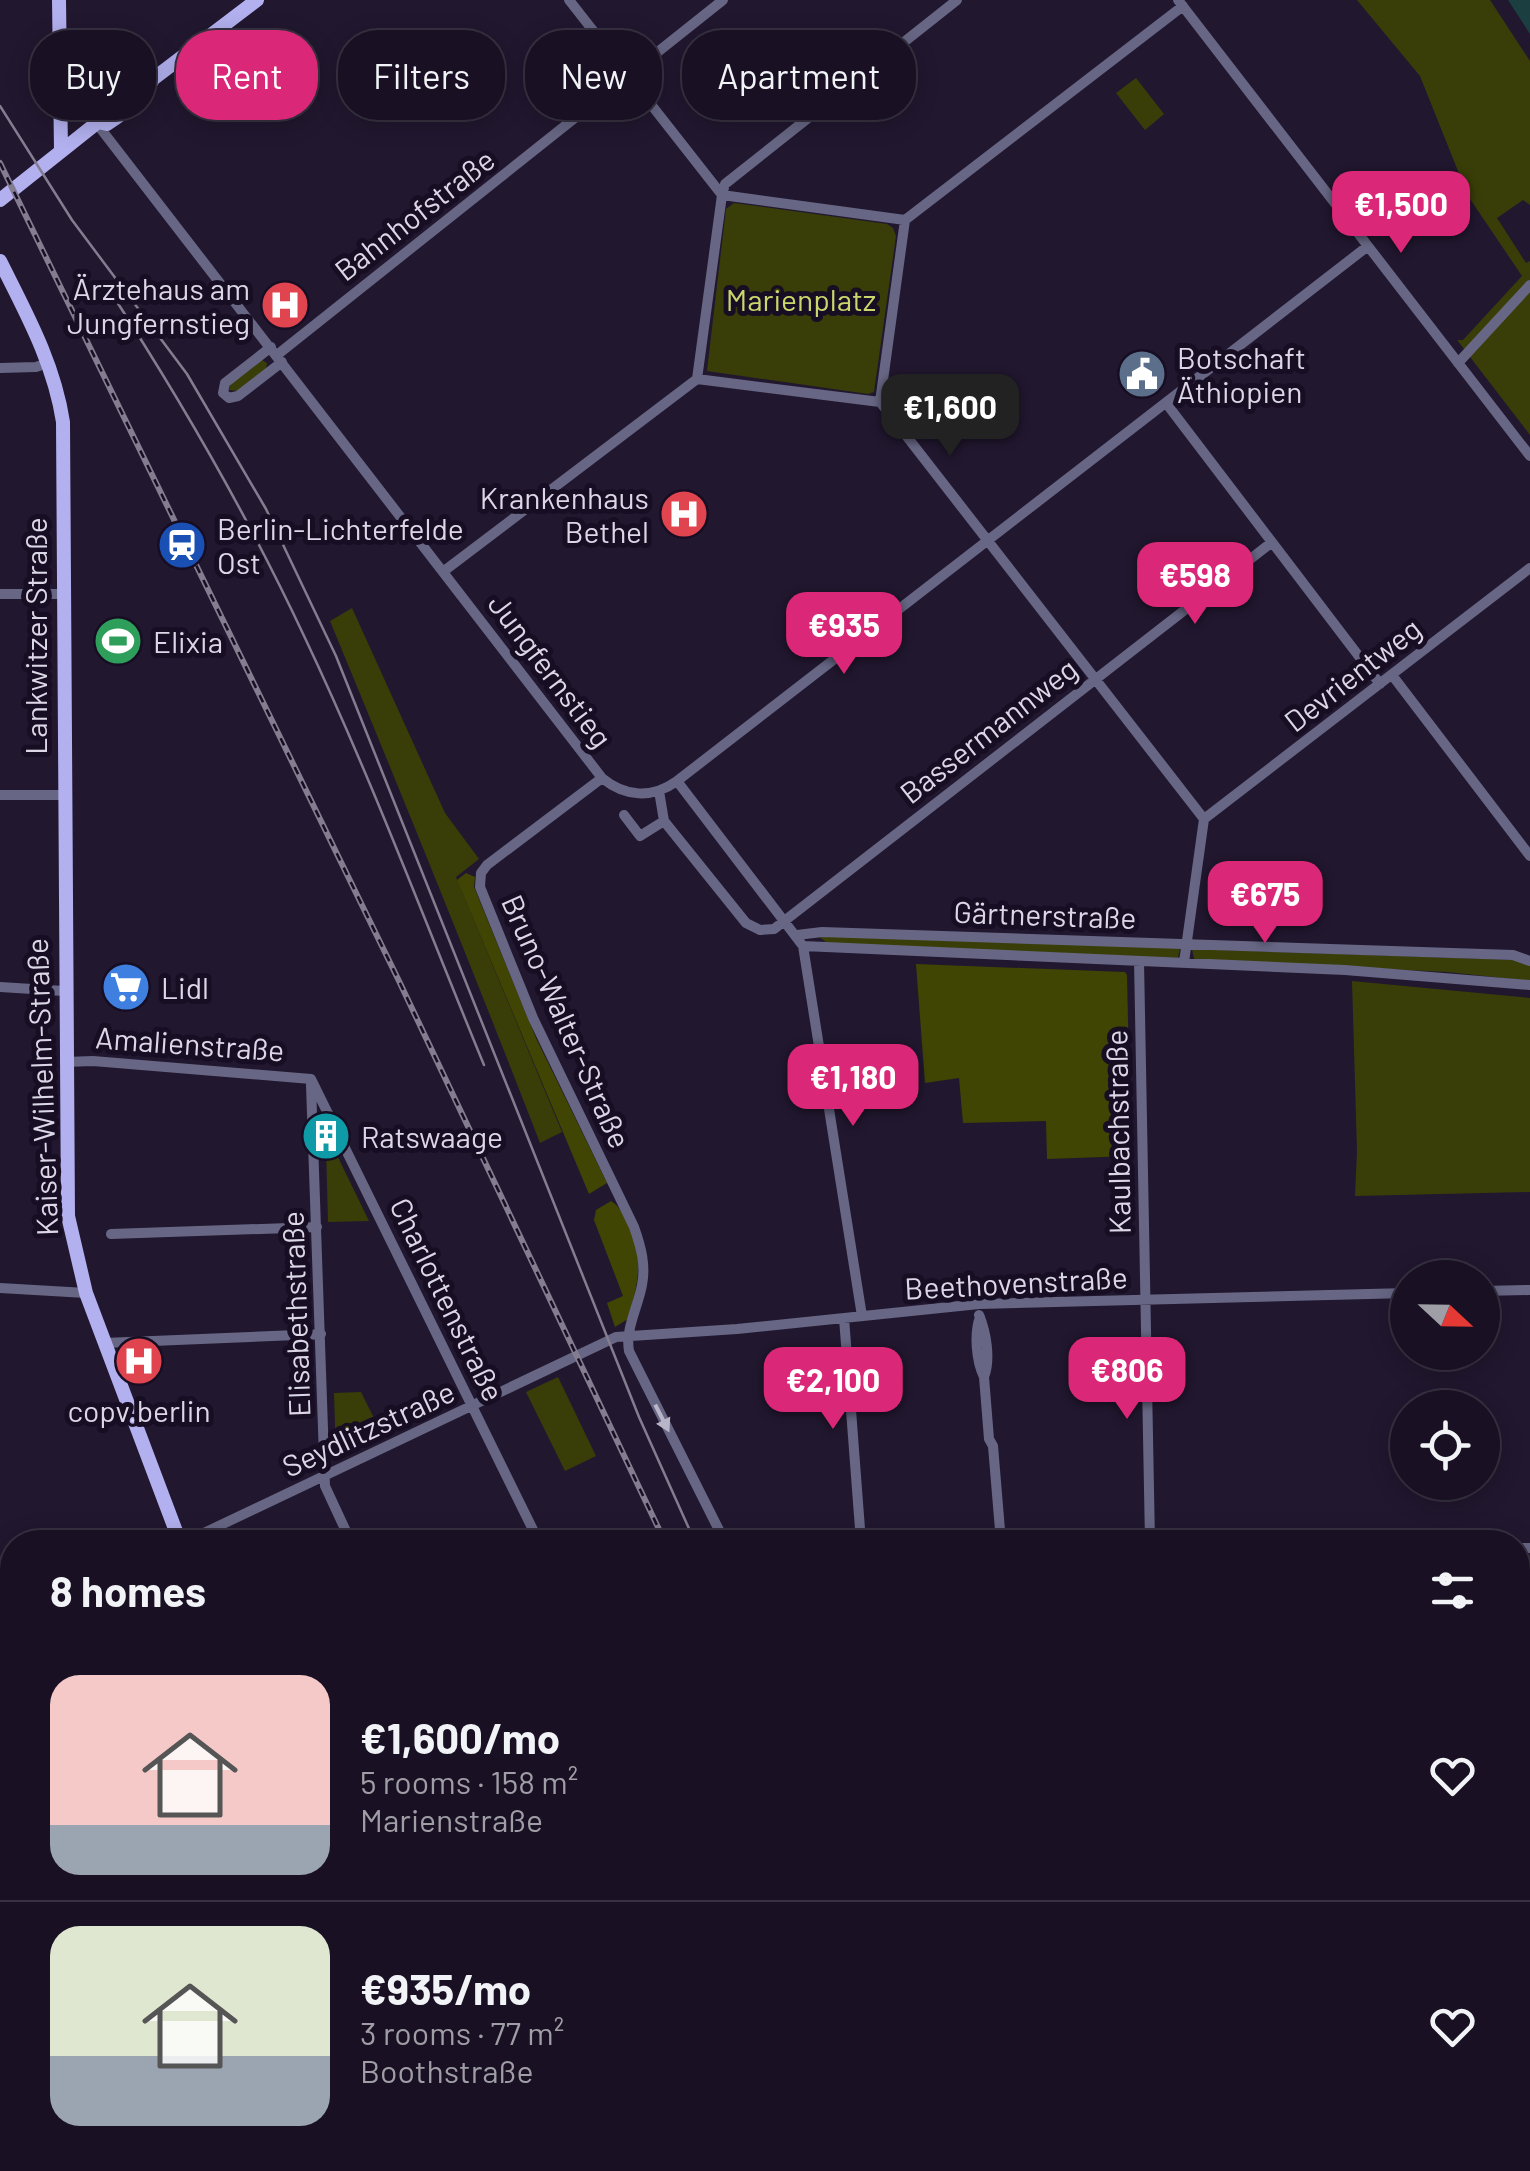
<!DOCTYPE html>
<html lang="en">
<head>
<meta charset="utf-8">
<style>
  :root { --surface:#191123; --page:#221a2b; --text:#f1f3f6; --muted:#9f9da6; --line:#373141; --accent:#db2777 }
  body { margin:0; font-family:Barlow,sans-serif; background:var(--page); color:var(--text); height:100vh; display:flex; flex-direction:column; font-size:38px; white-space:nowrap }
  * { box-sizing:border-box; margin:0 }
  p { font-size:32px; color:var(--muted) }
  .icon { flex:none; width:55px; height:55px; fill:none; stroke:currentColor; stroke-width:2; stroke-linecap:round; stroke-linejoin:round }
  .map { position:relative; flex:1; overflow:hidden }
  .sheet { position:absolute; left:0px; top:1530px; width:1530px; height:642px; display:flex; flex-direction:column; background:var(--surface); border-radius:40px 40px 0 0; box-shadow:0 5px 25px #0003,0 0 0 2px var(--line) }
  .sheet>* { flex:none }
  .guide { position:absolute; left:30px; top:30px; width:1000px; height:90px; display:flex; gap:20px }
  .needle { width:65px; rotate:112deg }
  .tools { position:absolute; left:1390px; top:1260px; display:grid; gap:20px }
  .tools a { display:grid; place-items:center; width:110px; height:110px; border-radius:50%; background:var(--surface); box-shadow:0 5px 25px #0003,0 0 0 2px var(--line); font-size:50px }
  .price { position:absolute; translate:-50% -85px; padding:0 22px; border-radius:20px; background:var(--accent); color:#fff; font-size:32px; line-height:65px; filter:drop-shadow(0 2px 5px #0008) }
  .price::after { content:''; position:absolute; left:50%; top:60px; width:30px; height:22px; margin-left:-15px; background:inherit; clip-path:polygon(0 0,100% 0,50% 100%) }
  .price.current { background:#222; color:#fff }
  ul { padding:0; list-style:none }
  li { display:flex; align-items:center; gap:30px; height:250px; padding:0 50px }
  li+li { border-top:2px solid var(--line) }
  li span { display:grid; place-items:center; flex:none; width:280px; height:200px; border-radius:30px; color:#555 }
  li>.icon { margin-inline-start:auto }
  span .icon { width:120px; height:120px; fill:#fffc; stroke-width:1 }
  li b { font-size:42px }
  h2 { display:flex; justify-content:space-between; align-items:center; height:120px; padding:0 50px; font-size:42px }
  .chip { padding:0 35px; border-radius:40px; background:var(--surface); box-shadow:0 5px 25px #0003,0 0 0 2px var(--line); font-size:35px; line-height:90px }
  .chip.current { background:var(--accent); color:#fff }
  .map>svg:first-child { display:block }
  .green { fill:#393e08 }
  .forest { fill:#404503 }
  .water { fill:#1b3f40 }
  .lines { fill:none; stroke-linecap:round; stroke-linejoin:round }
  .minor { stroke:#676684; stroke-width:10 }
  .major { stroke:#b2b0ee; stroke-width:14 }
  .tram { stroke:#847d90; stroke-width:2.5 }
  .rail-casing { stroke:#847d90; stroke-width:6 }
  .rail { stroke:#180e24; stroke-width:2.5; stroke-dasharray:8; stroke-linecap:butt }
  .oneway { fill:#b9b5c9 }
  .labels { text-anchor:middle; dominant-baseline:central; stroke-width:10; stroke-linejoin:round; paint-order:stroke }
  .street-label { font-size:30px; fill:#dcd7e7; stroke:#180e24 }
  .poi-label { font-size:30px; fill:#dcd7e7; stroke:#180e24; text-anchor:start }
  .park-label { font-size:30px; fill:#cbd76c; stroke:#180e24 }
</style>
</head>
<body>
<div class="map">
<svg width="1530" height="2171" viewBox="0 0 1530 2171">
  <rect width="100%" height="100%" fill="#21172f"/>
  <path class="green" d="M 1357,0 L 1490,0 L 1530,61 L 1530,205 L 1523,200 L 1497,218 L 1526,263 L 1530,261 L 1530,435 L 1457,340 L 1463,340 L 1522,276 L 1468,196 L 1420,76 Z
    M 1136,78 L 1164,114 L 1145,130 L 1116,93 Z
    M 734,203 L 887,224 L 893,228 L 896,236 L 874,392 L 868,394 L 707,371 L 726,209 Z
    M 262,360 L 267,363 L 266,369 L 237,391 L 229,390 L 231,383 Z
    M 352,608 L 445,813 L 479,859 L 456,877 L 562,1132 L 540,1143 C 473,970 402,795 330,621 Z
    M 818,936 L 1180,948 L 1178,958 L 831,946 Z
    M 1192,949 L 1517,960 L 1530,964 L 1530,981 L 1447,972 L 1194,959 Z
    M 1352,981 L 1530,998 L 1530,1192 L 1355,1196 L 1357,1151 Z
    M 333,1147 L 369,1221 L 328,1222 L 326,1148 Z
    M 558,1377 L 596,1456 L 565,1471 L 526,1392 Z
    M 361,1392 L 383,1436 L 336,1458 L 334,1393 Z
    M 0,1948 L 12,1980 L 12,2113 L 0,2115 Z"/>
  <path class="forest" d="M 466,873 L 475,877 L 474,887 L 536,1038 L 607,1183 L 589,1194 L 457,880 Z
    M 916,964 L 1125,972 L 1127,975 L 1131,1156 L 1047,1159 L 1046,1121 L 963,1123 L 959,1078 L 925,1083 Z
    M 611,1201 C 619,1206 621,1211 625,1219 C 645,1258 639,1279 628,1319 L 615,1327 L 607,1303 L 623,1296 L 594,1220 L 596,1210 Z"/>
  <path class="water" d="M 1508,0 L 1530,0 L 1530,34 Z"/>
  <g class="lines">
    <path class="minor" d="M 569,0 L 722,195 L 725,184 L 957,0
      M 1178,0 L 1530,456
      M 60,76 L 602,778 C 625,797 652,799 677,781 L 1368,246
      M 905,220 L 1183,6
      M 271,347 L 225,383 L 223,393 L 229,398 L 238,396 L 282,362
      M 277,355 L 723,0
      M 1458,363 L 1530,285
      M 0,368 L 36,367 L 48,363
      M 697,379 L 722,195 L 905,220
      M 697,379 L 880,402
      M 880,402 L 1204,819
      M 880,402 L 905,220
      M 1166,403 L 1380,684
      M 444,571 L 697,379
      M 0,594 L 63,594
      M 1392,675 L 1530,856
      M 602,778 L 487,865 L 481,873 L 480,887 L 533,1018 L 634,1227 C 641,1247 646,1265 642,1285 C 638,1307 625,1329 629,1351 L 725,1542
      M 677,781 L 803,946 L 862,1316
      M 659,791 L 664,821
      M 0,795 L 64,795
      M 624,815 L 640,836 L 664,821 L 746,923 L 760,930 L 774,929 L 1271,543
      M 1204,819 L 1530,568
      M 797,935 L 822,932 L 1513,955 L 1530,961
      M 803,946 L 1345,970 L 1530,985
      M 1139,961 L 1150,1542
      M 1184,962 L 1204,819
      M 0,987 L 64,991
      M 65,1062 L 93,1061 L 311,1079
      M 311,1079 L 539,1542
      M 311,1085 L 325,1486 L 351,1542
      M 111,1234 L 317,1227
      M 0,1288 L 86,1293
      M 1482,1291 L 1530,1290
      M 979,1315 C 986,1332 991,1359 984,1377
      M 980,1317 C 974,1333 976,1361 984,1377 L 989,1439 L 993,1446 L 1001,1542
      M 844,1318 L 861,1542
      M 104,1343 L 321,1334
      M 185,1542 L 616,1337 L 737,1329 L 979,1304 L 1408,1293
      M 1518,1548 L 1530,1548
      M 0,1596 L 12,1593
      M 0,1902 L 12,1905
      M 1518,1943 L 1530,1943
      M 202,2160 L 206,2171
      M 617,2160 L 618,2171
      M 775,2160 L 777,2171
      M 1160,2160 L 1160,2171
      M 1365,2160 L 1365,2171
      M 144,2171 L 191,2160"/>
    <path class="major" d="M 59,0 L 61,151
      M 98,122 L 107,124 C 125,112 143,99 153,79 L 257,0
      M 0,200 L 98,122 C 103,98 130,82 153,79
      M 0,261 C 26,313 54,363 63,422 L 68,1216 L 86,1293 L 180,1542
      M 416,2160 L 421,2171"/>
    <path class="tram" d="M 0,106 L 72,220 L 187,374 L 266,509 L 336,656 L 639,1417 L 695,1542
      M 108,288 C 181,400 248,516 305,638 C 371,777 425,922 484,1065
      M 986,2160 L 991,2171"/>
    <g class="rail-casing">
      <path id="rail" d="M 0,163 L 399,981 L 665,1542
        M 962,2160 L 968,2171"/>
    </g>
    <use href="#rail" class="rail"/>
  </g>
  <defs><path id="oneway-solid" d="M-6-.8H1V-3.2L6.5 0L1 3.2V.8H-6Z" transform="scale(2.5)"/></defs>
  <use class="oneway" href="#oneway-solid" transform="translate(662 1418) rotate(63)"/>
  <defs>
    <g id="hospital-disc" transform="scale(2.5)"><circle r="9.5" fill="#e0444e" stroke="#180e24"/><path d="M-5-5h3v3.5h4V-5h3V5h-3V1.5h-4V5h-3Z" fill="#fff"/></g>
    <g id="civic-disc" transform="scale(2.5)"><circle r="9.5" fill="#5c6f8a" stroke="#180e24"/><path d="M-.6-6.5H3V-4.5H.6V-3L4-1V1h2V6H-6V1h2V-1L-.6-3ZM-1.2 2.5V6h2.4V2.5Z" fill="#fff"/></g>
    <g id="station-disc" transform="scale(2.5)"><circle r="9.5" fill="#1a4fb4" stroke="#180e24"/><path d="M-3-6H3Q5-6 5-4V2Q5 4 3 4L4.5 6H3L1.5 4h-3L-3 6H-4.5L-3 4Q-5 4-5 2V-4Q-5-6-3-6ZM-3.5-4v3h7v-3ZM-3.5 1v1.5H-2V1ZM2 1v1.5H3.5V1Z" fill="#fff"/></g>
    <g id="stadium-disc" transform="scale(2.5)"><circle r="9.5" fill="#2e9e5b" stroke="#180e24"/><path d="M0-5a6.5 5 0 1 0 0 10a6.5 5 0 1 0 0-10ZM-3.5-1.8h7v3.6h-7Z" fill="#fff"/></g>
    <g id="supermarket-disc" transform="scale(2.5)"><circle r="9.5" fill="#3f7fe0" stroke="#180e24"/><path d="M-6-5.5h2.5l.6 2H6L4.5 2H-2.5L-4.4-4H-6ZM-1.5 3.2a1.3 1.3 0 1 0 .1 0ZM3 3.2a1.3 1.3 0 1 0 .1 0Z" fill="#fff"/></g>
    <g id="building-disc" transform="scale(2.5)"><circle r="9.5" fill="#0f9aa8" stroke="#180e24"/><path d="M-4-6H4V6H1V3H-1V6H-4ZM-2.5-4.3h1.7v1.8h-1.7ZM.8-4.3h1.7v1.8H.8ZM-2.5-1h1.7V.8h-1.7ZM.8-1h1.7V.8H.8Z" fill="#fff"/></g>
  </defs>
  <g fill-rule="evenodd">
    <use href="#hospital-disc" x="285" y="305"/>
    <use href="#civic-disc" x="1142" y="374"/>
    <use href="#hospital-disc" x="684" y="514"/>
    <use href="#station-disc" x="182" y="545"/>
    <use href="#stadium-disc" x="118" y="641"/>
    <use href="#supermarket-disc" x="126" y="987"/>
    <use href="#building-disc" x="326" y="1136"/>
    <use href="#hospital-disc" x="139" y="1361"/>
  </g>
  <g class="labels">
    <g class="street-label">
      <text transform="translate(414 214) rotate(-38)">Bahnhofstraße</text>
      <text transform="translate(35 636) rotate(-90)">Lankwitzer Straße</text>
      <text transform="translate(551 670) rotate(53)">Jungfernstieg</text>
      <text transform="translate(1352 674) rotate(-38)">Devrientweg</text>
      <text transform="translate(988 730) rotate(-38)">Bassermannweg</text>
      <text transform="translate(1045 914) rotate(2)">Gärtnerstraße</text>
      <text transform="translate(567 1021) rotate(66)">Bruno-Walter-Straße</text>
      <text transform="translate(190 1043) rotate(4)">Amalienstraße</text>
      <text transform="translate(41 1087) rotate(-92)">Kaiser-Wilhelm-Straße</text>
      <text transform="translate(1117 1132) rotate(-91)">Kaulbachstraße</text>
      <text transform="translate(1016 1282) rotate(-3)">Beethovenstraße</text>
      <text transform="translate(448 1299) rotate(64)">Charlottenstraße</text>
      <text transform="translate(295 1314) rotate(-92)">Elisabethstraße</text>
      <text transform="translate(368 1428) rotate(-25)">Seydlitzstraße</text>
    </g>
    <g class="poi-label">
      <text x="250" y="288" text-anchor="end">Ärztehaus am<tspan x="250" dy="34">Jungfernstieg</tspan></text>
      <text x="1177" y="357">Botschaft<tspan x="1177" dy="34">Äthiopien</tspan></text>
      <text x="649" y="497" text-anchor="end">Krankenhaus<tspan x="649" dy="34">Bethel</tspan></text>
      <text x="217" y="528">Berlin-Lichterfelde<tspan x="217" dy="34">Ost</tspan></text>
      <text x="153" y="641">Elixia</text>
      <text x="161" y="987">Lidl</text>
      <text x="361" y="1136">Ratswaage</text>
      <text x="139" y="1410" text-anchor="middle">copv.berlin</text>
    </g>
    <g class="park-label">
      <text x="801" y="299">Marienplatz</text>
    </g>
  </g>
</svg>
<div class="tools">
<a><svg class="needle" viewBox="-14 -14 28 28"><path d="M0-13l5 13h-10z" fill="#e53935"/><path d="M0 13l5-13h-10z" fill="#9f9da6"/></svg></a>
<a><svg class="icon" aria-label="locate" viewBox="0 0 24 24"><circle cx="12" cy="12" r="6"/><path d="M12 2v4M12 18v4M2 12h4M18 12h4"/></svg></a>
</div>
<b class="price" style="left:1401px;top:256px">€1,500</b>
<b class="price current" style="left:950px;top:459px">€1,600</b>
<b class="price" style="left:1195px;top:627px">€598</b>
<b class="price" style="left:844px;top:677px">€935</b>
<b class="price" style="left:1265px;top:946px">€675</b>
<b class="price" style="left:853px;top:1129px">€1,180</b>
<b class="price" style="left:1127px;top:1422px">€806</b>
<b class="price" style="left:833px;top:1432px">€2,100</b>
<div class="guide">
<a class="chip">Buy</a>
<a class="chip current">Rent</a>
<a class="chip">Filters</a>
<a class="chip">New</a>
<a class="chip">Apartment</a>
</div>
<section class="sheet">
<h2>8 homes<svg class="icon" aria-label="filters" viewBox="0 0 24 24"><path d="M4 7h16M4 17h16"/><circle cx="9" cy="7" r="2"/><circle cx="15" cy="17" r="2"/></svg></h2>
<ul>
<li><span style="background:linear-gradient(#f6c9c9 75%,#9aa5b1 0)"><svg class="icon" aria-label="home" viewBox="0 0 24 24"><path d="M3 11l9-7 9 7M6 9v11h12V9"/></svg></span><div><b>€1,600/mo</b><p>5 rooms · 158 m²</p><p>Marienstraße</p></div><svg class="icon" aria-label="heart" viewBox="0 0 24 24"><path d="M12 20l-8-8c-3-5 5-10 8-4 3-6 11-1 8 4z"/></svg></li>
<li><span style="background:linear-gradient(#dfe7d0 65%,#9aa5b1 0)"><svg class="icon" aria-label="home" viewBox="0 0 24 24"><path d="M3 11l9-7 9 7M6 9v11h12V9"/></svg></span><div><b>€935/mo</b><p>3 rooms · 77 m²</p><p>Boothstraße</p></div><svg class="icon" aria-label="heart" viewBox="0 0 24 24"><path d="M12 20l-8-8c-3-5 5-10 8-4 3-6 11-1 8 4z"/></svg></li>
</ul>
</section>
</div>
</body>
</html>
